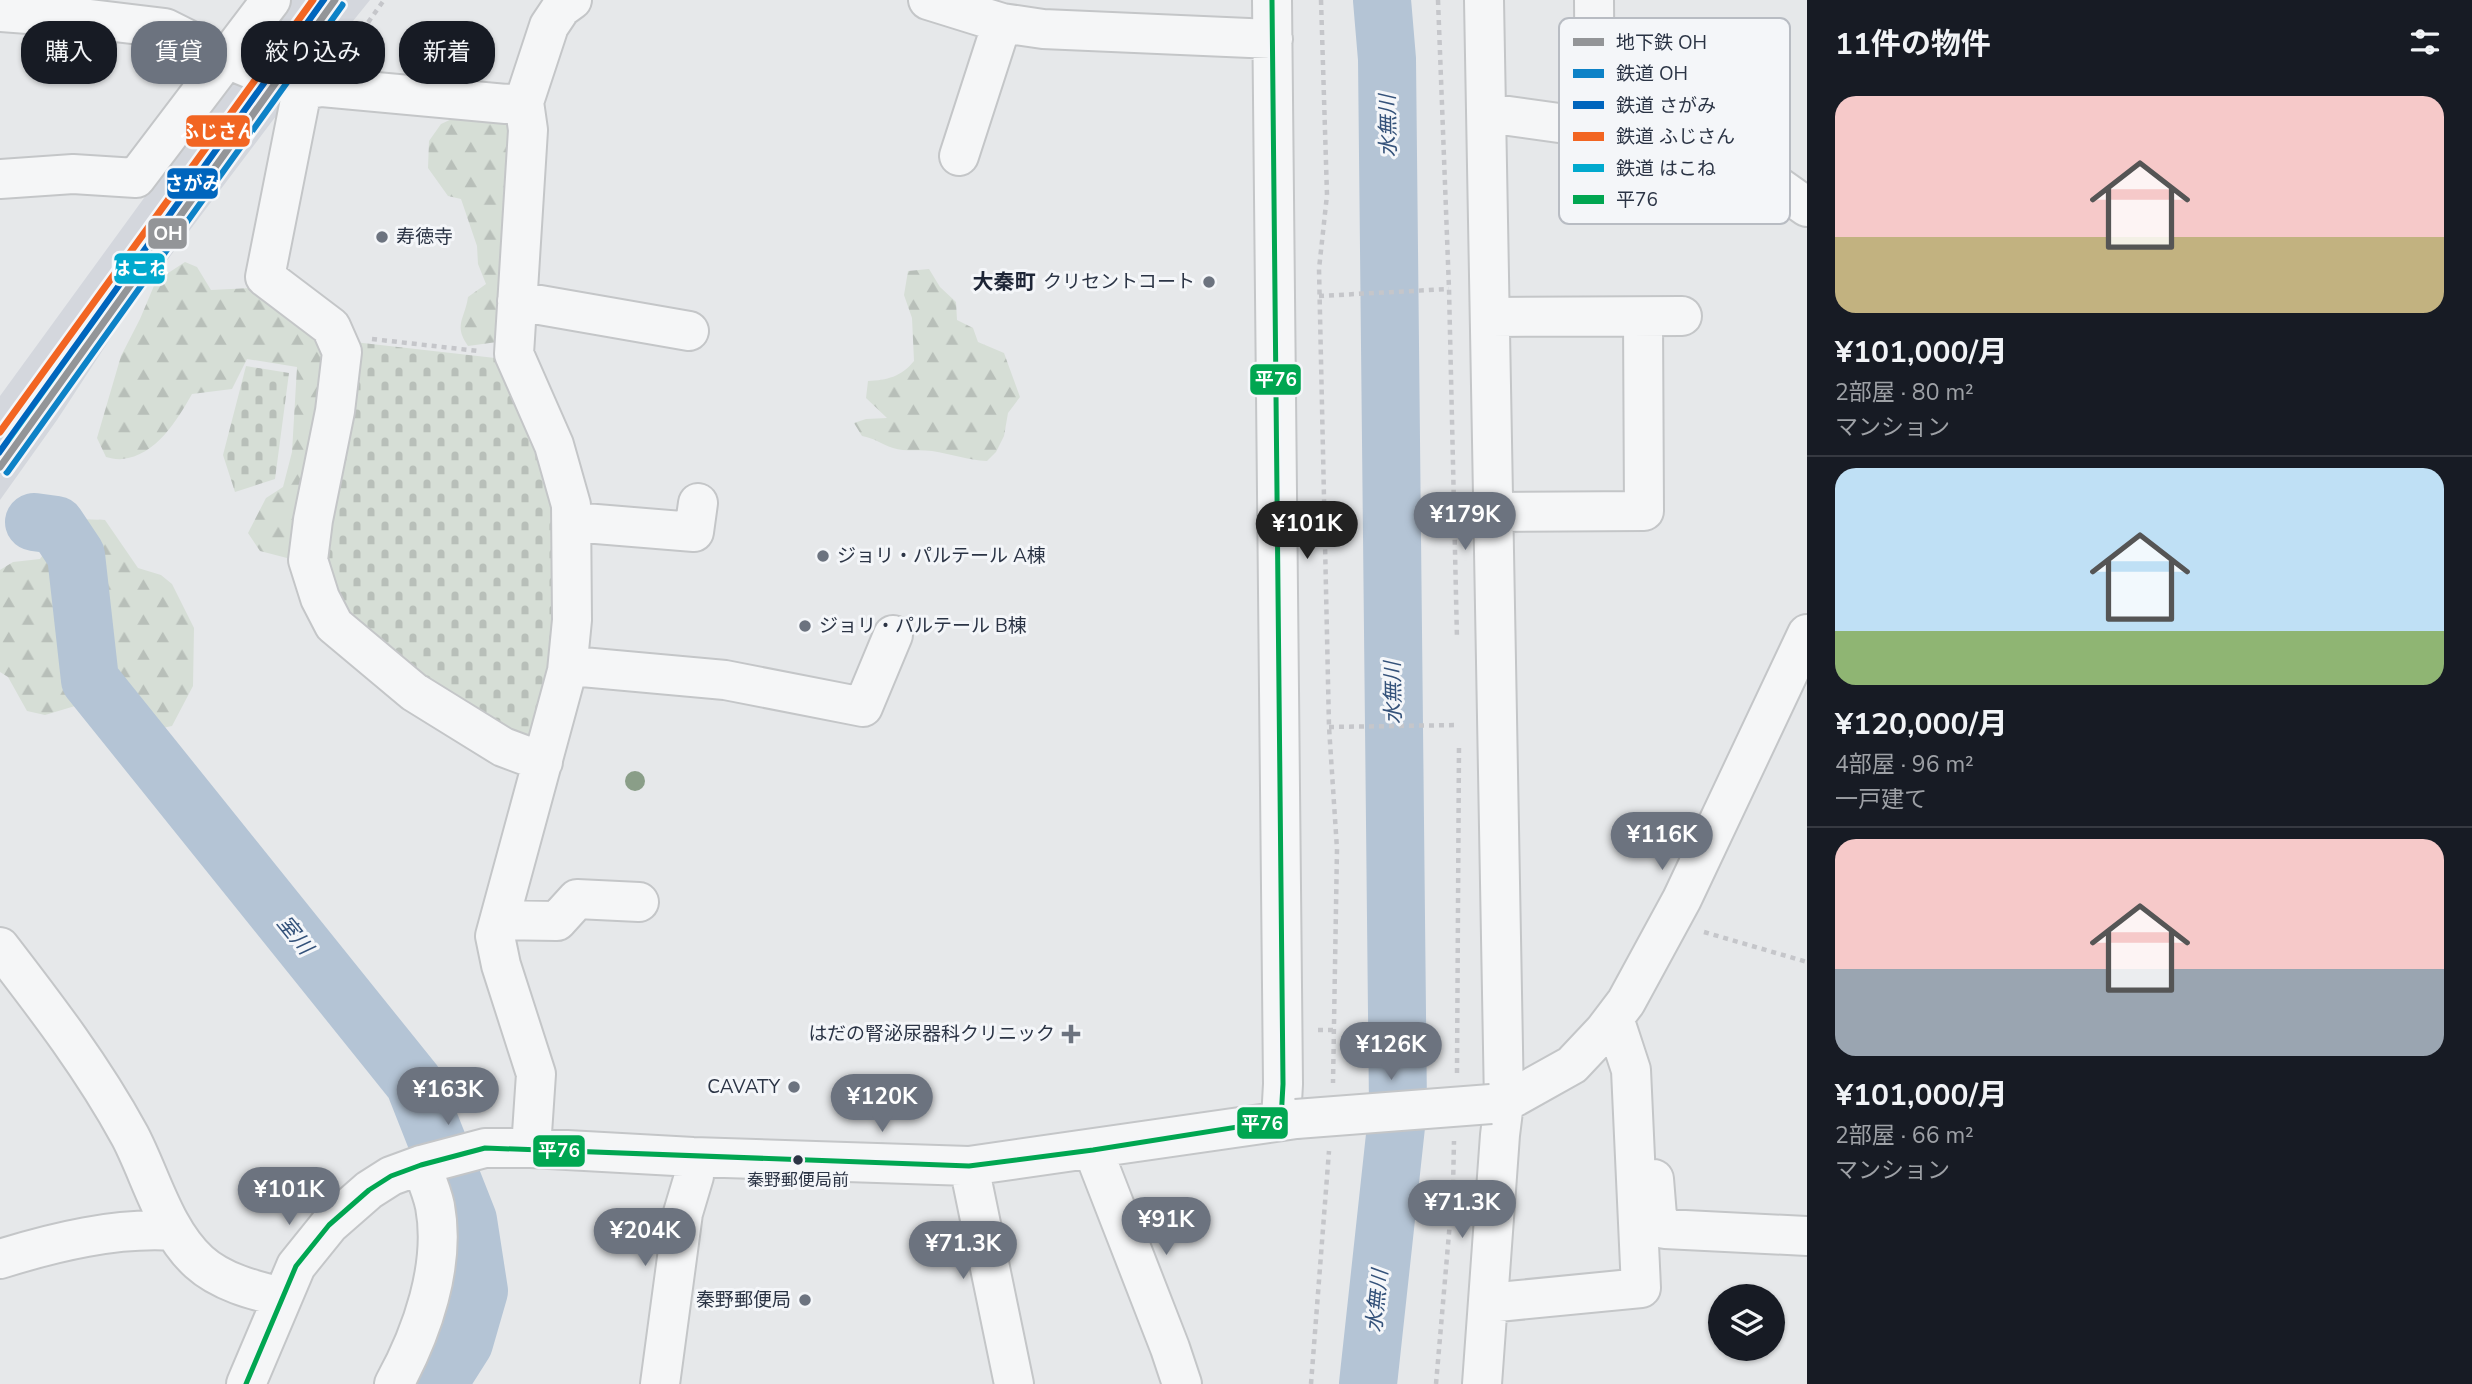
<!DOCTYPE html>
<html lang="ja">
<head>
<meta charset="utf-8">
<style>
  :root { --surface:#171b24; --page:#242831; --text:#f1f3f6; --muted:#9ea1a6; --line:#363941; --accent:#6c737f }
  body { margin:0; font-family:"Nunito Sans","Noto Sans JP",sans-serif; background:var(--page); color:var(--text); height:100vh; display:flex; flex-direction:column; font-size:26px; white-space:nowrap }
  * { box-sizing:border-box; margin:0 }
  p { font-size:23px; color:var(--muted) }
  .icon { flex:none; width:38px; height:38px; fill:none; stroke:currentColor; stroke-width:2; stroke-linecap:round; stroke-linejoin:round }
  .map { position:relative; flex:1; overflow:hidden }
  .details { display:flex; flex-direction:column; background:var(--surface); width:665px }
  .details>* { flex:none }
  .top-card { position:absolute; left:21px; top:21px; width:665px; height:63px; display:flex; gap:14px }
  .fabs { position:absolute; left:1708px; top:1284px; display:grid; gap:14px }
  .fabs a { display:grid; place-items:center; width:77px; height:77px; border-radius:50%; background:var(--surface); box-shadow:0 2px 5px #0004; font-size:35px }
  .price { position:absolute; translate:-50% -60px; padding:0 16px; border-radius:24px; background:var(--accent); color:#fff; font-size:23px; line-height:46px; filter:drop-shadow(0 2px 4px #0008) }
  .price::after { content:''; position:absolute; left:50%; top:42px; width:21px; height:16px; margin-left:-10px; background:inherit; clip-path:polygon(0 0,100% 0,50% 100%) }
  .price.on { background:#222; color:#fff }
  ul { padding:0; list-style:none }
  li { display:grid; align-content:center; gap:14px; height:371px; padding:0 28px }
  li+li { border-top:2px solid var(--line) }
  li span { display:grid; place-items:center; height:217px; border-radius:21px; color:#555 }
  li>.icon { margin-inline-start:auto }
  span .icon { width:126px; height:126px; fill:#fffc; stroke-width:1 }
  li b { font-size:30px }
  h2 { display:flex; justify-content:space-between; align-items:center; height:84px; padding:0 28px; font-size:30px }
  .tag { padding:0 24px; border-radius:28px; background:var(--surface); box-shadow:0 2px 5px #0004; font-size:24px; line-height:63px }
  .tag.on { background:var(--accent); color:#fff }
  main { display:flex; flex:1; min-height:0 }
  .map>svg:first-child { display:block }
  .built { fill:#d4d7dd }
  .forest { fill:url(#forest-firs) }
  .cemetery { fill:url(#cemetery-stones) }
  .lines { fill:none; stroke-linecap:round; stroke-linejoin:round }
  .river { stroke:#b4c4d5; stroke-width:58 }
  .minor-casing { stroke:#c4c6c8; stroke-width:42 }
  .path { stroke:#c5c6ca; stroke-width:4.5; stroke-dasharray:5 5; stroke-linecap:butt }
  .minor { stroke:#f5f6f7; stroke-width:38 }
  .minor-bridge-casing { stroke:#c4c6c8; stroke-width:42; stroke-linecap:butt }
  .minor-bridge { stroke:#f5f6f7; stroke-width:38 }
  .bus-1-casing { stroke:#f4f6f9; stroke-width:10 }
  .bus-1 { stroke:#00a651; stroke-width:5 }
  .rail-1-casing { stroke:#f4f6f9; stroke-width:12 }
  .rail-2-casing { stroke:#f4f6f9; stroke-width:12 }
  .rail-3-casing { stroke:#f4f6f9; stroke-width:12 }
  .rail-4-casing { stroke:#f4f6f9; stroke-width:12 }
  .rail-1 { stroke:#0d82c7; stroke-width:7 }
  .rail-2 { stroke:#0065bd; stroke-width:7 }
  .rail-3 { stroke:#f26522; stroke-width:7 }
  .rail-4 { stroke:#00a9ce; stroke-width:7 }
  .metro-1-casing { stroke:#f4f6f9; stroke-width:12 }
  .metro-1 { stroke:#939598; stroke-width:7 }
  .tree { fill:#8a9e88 }
  .poi-dot { fill:#6c737f; stroke:#f4f6f9; stroke-width:2.5 }
  .bus-dot { fill:#2b3445; stroke:#f4f6f9; stroke-width:2.5 }
  .labels { text-anchor:middle; dominant-baseline:central; stroke-width:6; stroke-linejoin:round; paint-order:stroke }
  .bus-label { font-size:17px; fill:#2b3445; stroke:#f4f6f9 }
  .poi-label { font-size:19px; fill:#2b3445; stroke:#f4f6f9; text-anchor:end }
  .water-label { font-size:21px; font-style:italic; fill:#34527a; stroke:#f4f6f9 }
  .neighbourhood-label { font-size:21px; font-weight:bold; fill:#1d2536; stroke:#f4f6f9 }
  .key { fill:#f4f6f9; stroke:#b8bcc3; stroke-width:2 }
  .key-label { font-size:19px; fill:#2b3445 }
  .line-badge { stroke:#f4f6f9; stroke-width:2.5 }
  .badge-label { font-size:19px; text-anchor:middle; font-weight:bold; fill:#fff }
</style>
</head>
<body>
<main>
<div class="map">
<svg width="1807" height="1384" viewBox="0 0 1807 1384">
  <defs>
    <pattern id="forest-firs" width="22" height="20" patternUnits="userSpaceOnUse" patternTransform="scale(1.75)"><rect width="22" height="20" fill="#d6ded6"/><path d="M5 1l3.5 6h-7zM16 11l3.5 6h-7z" fill="#b8bfb9"/></pattern>
    <pattern id="cemetery-stones" width="16" height="16" patternUnits="userSpaceOnUse" patternTransform="scale(1.75)"><rect width="16" height="16" fill="#d6ded6"/><path d="M2 7V4a2 2 0 0 1 4 0v3zM10 15v-3a2 2 0 0 1 4 0v3z" fill="#b8bfb9"/></pattern>
  </defs>
  <rect width="100%" height="100%" fill="#e6e8ea"/>
  <path class="built" d="M 288,0 L 370,0 L 273,120 L 125,316 L 57,420 L 0,500 L 0,396 Z"/>
  <path class="forest" d="M 469,111 L 517,122 L 497,342 L 468,346 C 453,325 465,319 468,297 L 486,284 L 478,264 L 477,246 L 461,199 L 448,196 L 428,168 L 429,141 L 441,124 Z
    M 185,262 L 197,267 L 211,290 L 270,287 L 327,331 L 305,546 L 287,558 L 260,551 L 248,533 L 266,498 L 283,487 L 292,452 L 297,367 L 247,359 L 232,389 L 192,394 C 177,420 156,456 122,459 C 117,460 111,458 106,457 L 97,438 L 121,356 L 140,319 L 156,281 Z
    M 929,269 L 940,287 L 956,302 L 957,320 L 973,328 L 978,342 L 1004,353 L 1020,397 L 1008,413 L 1004,436 L 996,452 L 987,461 C 968,460 951,454 932,451 C 919,449 906,452 893,448 C 881,444 874,438 862,436 L 854,423 L 866,419 L 887,418 L 866,398 L 868,381 C 887,380 901,377 914,361 L 912,318 L 904,295 L 908,271 Z
    M 79,519 L 105,520 L 138,568 L 161,575 L 172,584 L 194,628 L 193,686 L 172,726 L 139,733 L 105,697 L 45,715 L 27,711 L 8,677 L 0,672 L 0,570 L 13,562 L 40,559 L 55,537 Z"/>
  <path class="cemetery" d="M 345,341 L 504,359 L 558,492 L 563,609 L 533,751 L 426,691 L 326,589 L 325,492 Z
    M 246,366 L 289,373 L 275,479 L 235,492 L 223,455 Z"/>
  <g class="lines">
    <path class="river" d="M 34,522 L 56,525 L 76,555 L 90,680 L 414,1083 L 468,1220 L 479,1291 L 464,1343 L 438,1384
      M 1368,1384 L 1398,1108 L 1387,59 L 1382,0"/>
    <g class="minor-casing">
      <path id="minor" d="M 928,0 L 1002,23 L 1043,29 L 1273,39
        M 1272,0 L 1283,1084 L 1281,1120
        M 1594,0 L 1595,128
        M 0,12 L 81,18 L 165,28 L 227,59 L 302,90 L 322,87 L 506,104 L 524,102
        M 302,90 L 265,277 L 331,327 L 342,352 L 335,411 L 313,520 L 308,560 L 320,598 L 334,625 L 414,692 L 503,747 L 543,762
        M 1487,113 L 1595,128 L 1719,160 L 1773,183 L 1807,207
        M 959,156 L 1002,23
        M 0,179 L 73,174 L 136,178 L 271,0
        M 517,301 L 689,331
        M 1491,317 L 1682,316
        M 1494,512 L 1644,511 L 1643,317
        M 572,522 L 694,532 L 698,503
        M 567,671 L 582,667 L 725,680 L 863,707 L 893,635
        M 500,920 L 557,921 L 577,899 L 639,902
        M 0,947 C 47,1008 93,1068 130,1136 C 151,1176 164,1230 199,1262 C 221,1282 253,1290 281,1297
        M 1491,1104 L 1504,1103 L 1572,1065 L 1604,1031 L 1626,1002 L 1682,899 L 1807,634
        M 531,1148 L 536,1074 L 501,965 L 495,936 L 567,671 L 572,620 L 571,505 L 554,445 L 514,354 L 528,130 L 524,102 L 549,26 L 561,8 L 572,0
        M 1093,1150 L 1170,1348 L 1182,1384
        M 969,1166 L 1014,1384
        M 1654,1179 L 1657,1216 L 1665,1229 L 1807,1236
        M 0,1259 C 55,1242 116,1227 174,1231
        M 1488,1303 L 1641,1288 L 1631,1070 L 1614,1018
        M 246,1384 L 296,1266 L 329,1225 L 369,1190 L 391,1176 L 421,1165 L 485,1148 L 531,1148 L 693,1157 L 969,1166 L 1296,1119
        M 394,1384 C 422,1333 446,1265 435,1206 C 432,1192 426,1178 421,1165
        M 660,1384 L 683,1213 L 694,1176 L 693,1157
        M 1482,1384 L 1500,1135 L 1504,1103 L 1484,0"/>
    </g>
    <path class="path" d="M 1321,0 L 1327,195 L 1319,269 L 1329,727 L 1337,849 L 1333,1083
      M 1438,0 L 1449,289 L 1457,639
      M 345,55 L 384,0
      M 1319,296 L 1449,289
      M 372,339 L 478,351
      M 1329,727 L 1459,725
      M 1704,932 L 1807,962
      M 1318,1030 L 1335,1030
      M 1457,1073 L 1459,743
      M 1311,1384 L 1329,1151
      M 1436,1384 L 1453,1187 L 1454,1141"/>
    <use href="#minor" class="minor"/>
    <g class="minor-bridge-casing">
      <path id="minor-bridge" d="M 1296,1119 L 1491,1104"/>
    </g>
    <use href="#minor-bridge" class="minor-bridge"/>
    <g class="bus-1-casing">
      <path id="bus-1" d="M 246,1384 L 296,1266 L 329,1225 L 369,1190 L 391,1176 L 421,1165 L 485,1148 L 969,1166 L 1093,1150 L 1281,1120 L 1283,1084 L 1272,0"/>
    </g>
    <use href="#bus-1" class="bus-1"/>
    <g class="rail-1-casing">
      <path id="rail-1" d="M 7,472 L 342,5"/>
    </g>
    <g class="rail-2-casing">
      <path id="rail-2" d="M 0,452 L 324,0"/>
    </g>
    <g class="rail-3-casing">
      <path id="rail-3" d="M 0,432 L 313,0"/>
    </g>
    <g class="rail-4-casing">
      <path id="rail-4" d="M 14,442 L 327,10"/>
    </g>
    <use href="#rail-1" class="rail-1"/>
    <use href="#rail-2" class="rail-2"/>
    <use href="#rail-3" class="rail-3"/>
    <use href="#rail-4" class="rail-4"/>
    <g class="metro-1-casing">
      <path id="metro-1" d="M 0,467 L 335,0"/>
    </g>
    <use href="#metro-1" class="metro-1"/>
  </g>
  <circle class="tree" cx="635" cy="781" r="10"/>
  <g class="poi-dot">
    <circle cx="382" cy="237" r="7"/>
    <circle cx="1209" cy="282" r="7"/>
    <circle cx="823" cy="556" r="7"/>
    <circle cx="805" cy="626" r="7"/>
    <path d="M1067.5 1023.5h7v7h7v7h-7v7h-7v-7h-7v-7h7z"/>
    <circle cx="794" cy="1087" r="7"/>
    <circle cx="805" cy="1300" r="7"/>
  </g>
  <circle class="bus-dot" cx="798" cy="1160" r="6"/>
  <g class="labels">
    <g class="bus-label">
      <text x="798" y="1180">秦野郵便局前</text>
    </g>
    <g class="poi-label">
      <text x="396" y="237" text-anchor="start">寿徳寺</text>
      <text x="1195" y="282">クリセントコート</text>
      <text x="837" y="556" text-anchor="start">ジョリ・パルテール A棟</text>
      <text x="819" y="626" text-anchor="start">ジョリ・パルテール B棟</text>
      <text x="1055" y="1034">はだの腎泌尿器科クリニック</text>
      <text x="780" y="1087">CAVATY</text>
      <text x="791" y="1300">秦野郵便局</text>
    </g>
    <g class="water-label">
      <text transform="translate(1388 126) rotate(-91)">水無川</text>
      <text transform="translate(1393 693) rotate(-91)">水無川</text>
      <text transform="translate(295 935) rotate(51)">室川</text>
      <text transform="translate(1377 1301) rotate(-84)">水無川</text>
    </g>
    <g class="neighbourhood-label">
      <text x="1004" y="282">大秦町</text>
    </g>
  </g>
  <rect x="1559" y="18" width="231" height="206" rx="10" class="key"/>
  <rect x="1573" y="38" width="31" height="8" fill="#939598"/>
  <rect x="1573" y="69" width="31" height="9" fill="#0d82c7"/>
  <rect x="1573" y="101" width="31" height="8" fill="#0065bd"/>
  <rect x="1573" y="132" width="31" height="9" fill="#f26522"/>
  <rect x="1573" y="164" width="31" height="8" fill="#00a9ce"/>
  <rect x="1573" y="195" width="31" height="9" fill="#00a651"/>
  <g class="key-label">
    <text x="1616" y="49">地下鉄 OH</text>
    <text x="1616" y="80">鉄道 OH</text>
    <text x="1616" y="112">鉄道 さがみ</text>
    <text x="1616" y="143">鉄道 ふじさん</text>
    <text x="1616" y="175">鉄道 はこね</text>
    <text x="1616" y="206">平76</text>
  </g>
  <g class="line-badge">
    <rect x="185" y="114" width="66" height="34" rx="7" fill="#f26522"/>
    <rect x="166" y="167" width="53" height="33" rx="7" fill="#0065bd"/>
    <rect x="147" y="217" width="41" height="33" rx="7" fill="#939598"/>
    <rect x="113" y="252" width="53" height="33" rx="7" fill="#00a9ce"/>
    <rect x="1249" y="363" width="53" height="33" rx="7" fill="#00a651"/>
    <rect x="1236" y="1106" width="53" height="34" rx="7" fill="#00a651"/>
    <rect x="532" y="1134" width="54" height="34" rx="7" fill="#00a651"/>
  </g>
  <g class="badge-label">
    <text x="218" y="138">ふじさん</text>
    <text x="193" y="190">さがみ</text>
    <text x="168" y="240">OH</text>
    <text x="140" y="275">はこね</text>
    <text x="1276" y="386">平76</text>
    <text x="1262" y="1130">平76</text>
    <text x="559" y="1157">平76</text>
  </g>
</svg>
<div class="fabs">
<a><svg class="icon" aria-label="layers" viewBox="0 0 24 24"><path d="M12 4l9 5-9 5-9-5zM3 14l9 5 9-5"/></svg></a>
</div>
<b class="price" style="left:1465px;top:552px">¥179K</b>
<b class="price on" style="left:1307px;top:561px">¥101K</b>
<b class="price" style="left:1662px;top:872px">¥116K</b>
<b class="price" style="left:1391px;top:1082px">¥126K</b>
<b class="price" style="left:448px;top:1127px">¥163K</b>
<b class="price" style="left:882px;top:1134px">¥120K</b>
<b class="price" style="left:289px;top:1227px">¥101K</b>
<b class="price" style="left:1462px;top:1240px">¥71.3K</b>
<b class="price" style="left:1166px;top:1257px">¥91K</b>
<b class="price" style="left:645px;top:1268px">¥204K</b>
<b class="price" style="left:963px;top:1281px">¥71.3K</b>
<div class="top-card">
<a class="tag">購入</a>
<a class="tag on">賃貸</a>
<a class="tag">絞り込み</a>
<a class="tag">新着</a>
</div>
</div>
<section class="details">
<h2>11件の物件<svg class="icon" aria-label="filters" viewBox="0 0 24 24"><path d="M4 7h16M4 17h16"/><circle cx="9" cy="7" r="2"/><circle cx="15" cy="17" r="2"/></svg></h2>
<ul>
<li><span style="background:linear-gradient(#f6c9c9 65%,#c2b280 0)"><svg class="icon" aria-label="home" viewBox="0 0 24 24"><path d="M3 11l9-7 9 7M6 9v11h12V9"/></svg></span><div><b>¥101,000/月</b><p>2部屋 · 80 m²</p><p>マンション</p></div></li>
<li><span style="background:linear-gradient(#bfe0f5 75%,#8fb573 0)"><svg class="icon" aria-label="home" viewBox="0 0 24 24"><path d="M3 11l9-7 9 7M6 9v11h12V9"/></svg></span><div><b>¥120,000/月</b><p>4部屋 · 96 m²</p><p>一戸建て</p></div></li>
<li><span style="background:linear-gradient(#f6c9c9 60%,#9aa5b1 0)"><svg class="icon" aria-label="home" viewBox="0 0 24 24"><path d="M3 11l9-7 9 7M6 9v11h12V9"/></svg></span><div><b>¥101,000/月</b><p>2部屋 · 66 m²</p><p>マンション</p></div></li>
</ul>
</section>
</main>
</body>
</html>
